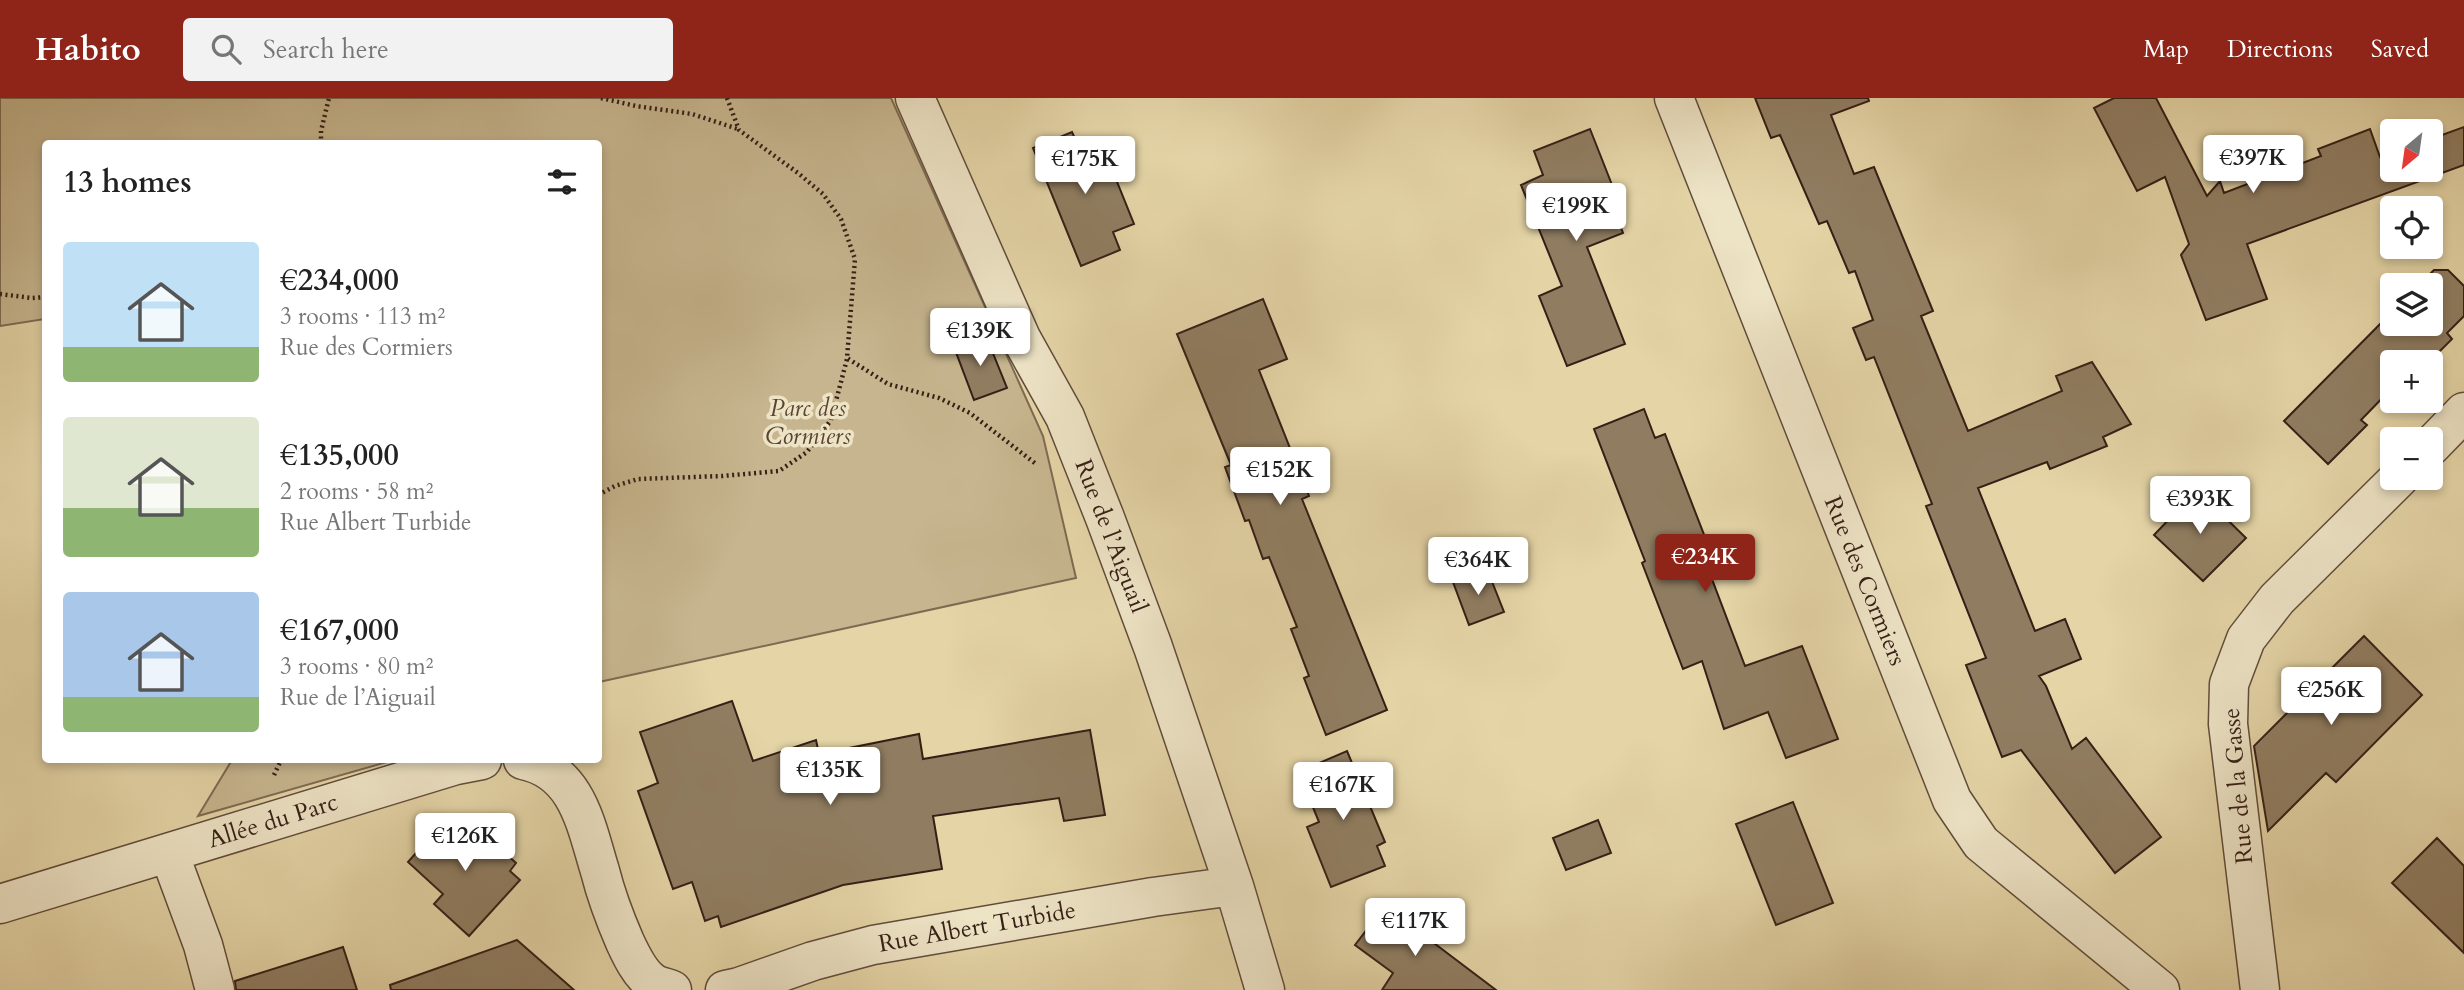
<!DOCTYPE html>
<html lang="en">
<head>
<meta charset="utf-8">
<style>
  :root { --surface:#fff; --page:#f2f2f2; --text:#222; --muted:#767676; --accent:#8f2418 }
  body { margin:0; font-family:Cardo,serif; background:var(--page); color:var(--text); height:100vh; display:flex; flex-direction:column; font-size:26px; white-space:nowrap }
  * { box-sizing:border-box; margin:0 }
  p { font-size:23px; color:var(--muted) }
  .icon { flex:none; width:38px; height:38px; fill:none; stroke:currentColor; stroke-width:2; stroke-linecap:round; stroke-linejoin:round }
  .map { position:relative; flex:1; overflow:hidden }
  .side { position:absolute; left:42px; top:42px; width:560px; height:623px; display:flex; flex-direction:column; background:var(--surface); border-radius:7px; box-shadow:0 4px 10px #0003 }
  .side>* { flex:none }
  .needle { width:46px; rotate:209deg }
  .tools { position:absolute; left:2380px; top:21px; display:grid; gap:14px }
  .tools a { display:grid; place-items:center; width:63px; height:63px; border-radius:7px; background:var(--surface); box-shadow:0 4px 10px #0003; font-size:35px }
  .price { position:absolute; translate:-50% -60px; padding:0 16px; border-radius:7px; background:#fff; color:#222; font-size:23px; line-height:46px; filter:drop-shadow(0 2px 4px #0008) }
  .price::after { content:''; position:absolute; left:50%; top:42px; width:21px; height:16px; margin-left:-10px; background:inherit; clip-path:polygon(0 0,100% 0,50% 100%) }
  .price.current { background:var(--accent); color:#fff }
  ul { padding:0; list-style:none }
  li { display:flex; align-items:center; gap:21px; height:175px; padding:0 21px }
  li span { display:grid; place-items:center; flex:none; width:196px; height:140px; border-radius:7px; color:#555 }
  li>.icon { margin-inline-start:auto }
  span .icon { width:84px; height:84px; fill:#fffc; stroke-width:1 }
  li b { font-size:30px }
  h2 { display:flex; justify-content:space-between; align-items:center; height:84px; padding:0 21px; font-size:30px }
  header { display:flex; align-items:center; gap:42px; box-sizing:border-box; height:98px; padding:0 35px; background:var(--accent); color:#fff }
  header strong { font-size:33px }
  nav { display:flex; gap:38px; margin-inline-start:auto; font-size:24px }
  .search { width:490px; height:63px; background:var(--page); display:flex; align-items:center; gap:18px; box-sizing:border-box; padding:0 24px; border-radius:7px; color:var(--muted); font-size:26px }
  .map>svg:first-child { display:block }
  .green { fill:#c6b58e; stroke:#7e6a52; stroke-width:2 }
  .building { fill:#907d61; stroke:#351f16; stroke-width:2 }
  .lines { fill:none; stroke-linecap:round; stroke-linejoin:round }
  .street-casing { stroke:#614c3a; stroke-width:41 }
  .path { stroke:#351f16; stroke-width:4.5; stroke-dasharray:2 3.5; stroke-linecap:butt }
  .street { stroke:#ede3c5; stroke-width:38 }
  .labels { text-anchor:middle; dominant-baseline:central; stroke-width:7; stroke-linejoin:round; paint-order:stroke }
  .park-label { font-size:24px; font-style:italic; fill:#594434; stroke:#ede3c5 }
  .street-label { font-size:24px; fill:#351f16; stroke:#ede3c5 }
</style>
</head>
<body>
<header>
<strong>Habito</strong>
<div class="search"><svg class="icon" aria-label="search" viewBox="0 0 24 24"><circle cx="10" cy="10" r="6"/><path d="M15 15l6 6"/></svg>Search here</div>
<nav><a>Map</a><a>Directions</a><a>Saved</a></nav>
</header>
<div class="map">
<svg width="2464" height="892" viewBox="0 0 2464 892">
  <rect width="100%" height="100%" fill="#e4d4a6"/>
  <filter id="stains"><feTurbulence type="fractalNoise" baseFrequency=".00286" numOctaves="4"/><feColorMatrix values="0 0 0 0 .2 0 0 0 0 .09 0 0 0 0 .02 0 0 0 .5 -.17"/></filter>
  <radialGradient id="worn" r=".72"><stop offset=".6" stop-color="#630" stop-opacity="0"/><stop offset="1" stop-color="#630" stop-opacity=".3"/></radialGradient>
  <path class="green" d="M 0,0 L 891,0 L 1043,338 L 1076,480 L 599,584 L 598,46 L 46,46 L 45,221 L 0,228 Z
    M 232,662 L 394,662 L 198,718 Z"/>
  <path class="building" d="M 1755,0 L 1868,0 L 1869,3 L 1831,17 L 1854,76 L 1874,69 L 1933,213 L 1921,218 L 1968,333 L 2062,293 L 2056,278 L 2092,264 L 2131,326 L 2103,339 L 2107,348 L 2050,371 L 2047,364 L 1978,390 L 2035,533 L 2065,521 L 2081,561 L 2039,578 L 2046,588 L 2072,651 L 2086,640 L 2161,739 L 2115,775 L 2021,652 L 2002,659 L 1966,567 L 1986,560 L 1926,408 L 1932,406 L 1874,259 L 1866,262 L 1853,230 L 1873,222 L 1855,173 L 1849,175 L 1827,123 L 1819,126 L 1780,37 L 1771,40 Z
    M 2114,0 L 2156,0 L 2207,98 L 2220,83 L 2224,95 L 2321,58 L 2318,51 L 2370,31 L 2380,59 L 2392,55 L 2392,72 L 2431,72 L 2431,41 L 2464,29 L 2464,67 L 2247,146 L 2267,201 L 2206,222 L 2181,157 L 2189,146 L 2165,79 L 2137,93 L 2094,10 Z
    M 1590,31 L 1618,102 L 1611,104 L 1623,135 L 1587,149 L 1625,246 L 1567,268 L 1539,198 L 1562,188 L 1521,87 L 1543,77 L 1534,53 Z
    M 1072,34 L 1080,52 L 1101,44 L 1134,126 L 1113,134 L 1120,152 L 1081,168 L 1033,50 Z
    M 2434,172 L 2448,172 L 2464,188 L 2464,218 L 2447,235 L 2452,241 L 2429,264 L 2392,264 L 2392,290 L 2361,322 L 2367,327 L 2328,366 L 2284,323 L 2392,214 L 2392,226 L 2431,226 L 2431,187 L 2419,187 Z
    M 1263,201 L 1287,261 L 1259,272 L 1309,398 L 1302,401 L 1387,612 L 1326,637 L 1304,580 L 1309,578 L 1291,531 L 1297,529 L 1269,459 L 1263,461 L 1249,422 L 1245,423 L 1225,369 L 1231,367 L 1177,236 Z
    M 986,238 L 1007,290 L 974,302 L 954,249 Z
    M 1644,311 L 1655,340 L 1665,336 L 1715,465 L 1707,468 L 1745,568 L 1802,548 L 1838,641 L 1786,660 L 1768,614 L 1724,631 L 1702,563 L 1683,571 L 1642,465 L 1645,463 L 1594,331 Z
    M 2197,392 L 2246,440 L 2203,483 L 2154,437 Z
    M 1487,471 L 1504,514 L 1469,527 L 1453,484 Z
    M 2364,538 L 2422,597 L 2336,684 L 2326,675 L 2268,733 L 2254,648 Z
    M 732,603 L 753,663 L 816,642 L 819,656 L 919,636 L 923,661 L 1090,632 L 1105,717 L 1064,723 L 1059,700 L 933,718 L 942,771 L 843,787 L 721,829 L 718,818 L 705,823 L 692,784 L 673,791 L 638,693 L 658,685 L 640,634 Z
    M 1347,653 L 1385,744 L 1377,748 L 1385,768 L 1331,789 L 1307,729 L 1319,724 L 1303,685 L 1314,680 L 1310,669 Z
    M 1793,704 L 1833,805 L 1776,827 L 1736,726 Z
    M 449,718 L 459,727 L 465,720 L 516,765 L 510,773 L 520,782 L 469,838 L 434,806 L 443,796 L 408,764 Z
    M 1598,722 L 1611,755 L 1566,772 L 1553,740 Z
    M 2437,740 L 2464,768 L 2464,855 L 2392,785 Z
    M 1385,808 L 1496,892 L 1382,892 L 1393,875 L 1355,847 Z
    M 517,842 L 574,892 L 391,892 L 390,887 Z
    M 343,849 L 357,892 L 236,892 L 235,883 Z"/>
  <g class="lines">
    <g class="street-casing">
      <path id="street" d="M 915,0 L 1021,240 L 1065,319 L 1105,420 L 1153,549 L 1234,788 L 1265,892
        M 1674,0 L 1952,702 L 1981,745 L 2160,892
        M 2431,348 L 2464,314
        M 523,662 C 578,673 586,728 600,773 C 606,797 615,821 625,844 C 631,857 640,876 652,884 C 657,888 665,889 672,892
        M 169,755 L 203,847 L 215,892
        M 0,806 L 456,667 L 482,662
        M 725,892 L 739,889 L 813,863 L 873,847 L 1153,799 L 1234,788
        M 2260,892 L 2228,626 L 2229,586 L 2246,541 L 2277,501 L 2399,380"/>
    </g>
    <path class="path" d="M 601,0 L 636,8 L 692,16 L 738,31
      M 727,0 L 739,32 L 798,75 L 823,96 L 841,121 L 855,161 L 847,260 L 888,286 L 939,300 L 970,315 L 1036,366
      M 321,46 L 321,33 L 329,0
      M 0,196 L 32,200 L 46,199
      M 598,397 L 615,388 L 638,381 L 722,378 L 779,373 L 807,354 L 831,322 L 847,261
      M 274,677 L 281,662"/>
    <use href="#street" class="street"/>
  </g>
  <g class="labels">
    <g class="park-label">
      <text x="808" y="310">Parc des<tspan x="808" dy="28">Cormiers</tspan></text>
    </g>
    <g class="street-label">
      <text transform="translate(1111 438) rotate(69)">Rue de l’Aiguail</text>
      <text transform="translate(1865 483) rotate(68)">Rue des Cormiers</text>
      <text transform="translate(2238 688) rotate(-95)">Rue de la Gasse</text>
      <text transform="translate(273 723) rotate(-17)">Allée du Parc</text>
      <text transform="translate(977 829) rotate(-10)">Rue Albert Turbide</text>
    </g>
  </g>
  <rect width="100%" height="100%" filter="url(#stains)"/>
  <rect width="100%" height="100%" fill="url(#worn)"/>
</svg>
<div class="tools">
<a><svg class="needle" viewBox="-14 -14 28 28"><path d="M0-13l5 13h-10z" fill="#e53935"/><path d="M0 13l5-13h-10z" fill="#767676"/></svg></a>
<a><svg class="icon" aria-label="locate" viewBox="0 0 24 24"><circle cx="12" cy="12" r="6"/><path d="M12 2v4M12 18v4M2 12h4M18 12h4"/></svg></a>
<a><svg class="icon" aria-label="layers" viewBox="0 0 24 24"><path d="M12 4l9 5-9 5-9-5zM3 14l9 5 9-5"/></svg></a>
<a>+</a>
<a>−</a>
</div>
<b class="price" style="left:2253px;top:97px">€397K</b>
<b class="price" style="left:1085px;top:98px">€175K</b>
<b class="price" style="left:1576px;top:145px">€199K</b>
<b class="price" style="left:980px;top:270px">€139K</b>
<b class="price" style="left:1280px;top:409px">€152K</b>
<b class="price" style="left:2200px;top:438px">€393K</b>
<b class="price current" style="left:1705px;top:496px">€234K</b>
<b class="price" style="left:1478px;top:499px">€364K</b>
<b class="price" style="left:2331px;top:629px">€256K</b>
<b class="price" style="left:830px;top:709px">€135K</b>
<b class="price" style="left:1343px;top:724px">€167K</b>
<b class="price" style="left:465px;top:775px">€126K</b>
<b class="price" style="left:1415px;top:860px">€117K</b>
<section class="side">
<h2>13 homes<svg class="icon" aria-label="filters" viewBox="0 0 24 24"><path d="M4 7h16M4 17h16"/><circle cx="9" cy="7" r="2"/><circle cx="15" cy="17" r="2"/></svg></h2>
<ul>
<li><span style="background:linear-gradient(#bfe0f5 75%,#8fb573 0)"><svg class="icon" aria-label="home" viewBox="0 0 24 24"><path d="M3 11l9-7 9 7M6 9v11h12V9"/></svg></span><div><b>€234,000</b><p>3 rooms · 113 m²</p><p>Rue des Cormiers</p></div></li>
<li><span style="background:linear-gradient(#dfe7d0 65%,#8fb573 0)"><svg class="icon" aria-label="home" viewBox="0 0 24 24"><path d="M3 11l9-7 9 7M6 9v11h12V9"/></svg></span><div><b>€135,000</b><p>2 rooms · 58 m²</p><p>Rue Albert Turbide</p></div></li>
<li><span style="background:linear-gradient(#a9c7e8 75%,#8fb573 0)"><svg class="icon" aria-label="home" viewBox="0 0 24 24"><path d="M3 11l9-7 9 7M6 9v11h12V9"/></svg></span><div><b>€167,000</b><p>3 rooms · 80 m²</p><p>Rue de l’Aiguail</p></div></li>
</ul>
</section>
</div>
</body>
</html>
